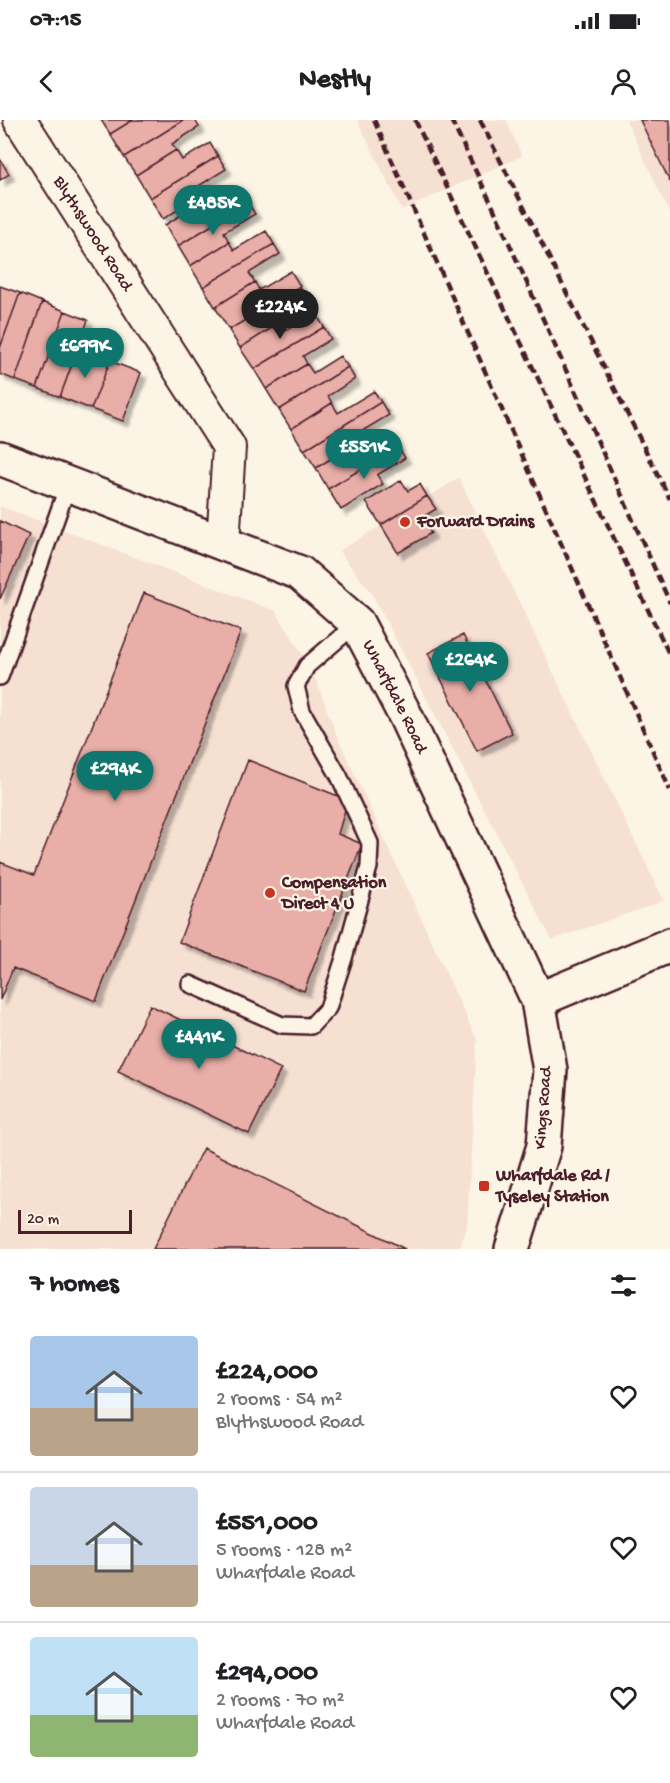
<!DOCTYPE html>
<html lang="en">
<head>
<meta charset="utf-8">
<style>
  :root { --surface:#fff; --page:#f6f6f6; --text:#202124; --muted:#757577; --line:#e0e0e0; --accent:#0f766e }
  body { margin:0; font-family:"Gochi Hand",sans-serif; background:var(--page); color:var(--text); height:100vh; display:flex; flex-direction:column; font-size:22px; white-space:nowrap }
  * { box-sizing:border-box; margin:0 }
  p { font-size:20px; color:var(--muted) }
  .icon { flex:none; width:33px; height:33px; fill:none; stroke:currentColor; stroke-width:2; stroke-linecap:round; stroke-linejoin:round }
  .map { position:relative; height:1129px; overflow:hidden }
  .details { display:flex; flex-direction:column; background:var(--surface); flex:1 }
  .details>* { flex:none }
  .scale { position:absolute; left:18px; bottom:15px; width:114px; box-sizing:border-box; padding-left:6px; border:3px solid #4a1f2b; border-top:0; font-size:16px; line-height:21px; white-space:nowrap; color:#4a1f2b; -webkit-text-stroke:4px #fcf5e5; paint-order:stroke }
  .price { position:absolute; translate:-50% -51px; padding:0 14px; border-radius:21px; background:var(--accent); color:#fff; font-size:20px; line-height:39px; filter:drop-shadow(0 2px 3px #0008) }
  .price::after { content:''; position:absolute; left:50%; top:36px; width:18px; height:14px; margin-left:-9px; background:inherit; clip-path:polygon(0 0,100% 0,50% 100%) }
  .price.on { background:#222; color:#fff }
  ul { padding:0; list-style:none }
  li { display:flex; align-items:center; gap:18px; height:150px; padding:0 30px }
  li+li { border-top:2px solid var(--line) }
  li span { display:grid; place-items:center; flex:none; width:168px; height:120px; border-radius:6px; color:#555 }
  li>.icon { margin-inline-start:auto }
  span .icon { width:72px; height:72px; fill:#fffc; stroke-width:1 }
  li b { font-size:26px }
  h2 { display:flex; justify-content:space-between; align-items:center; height:72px; padding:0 30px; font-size:26px }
  .status { display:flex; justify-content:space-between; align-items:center; height:42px; padding:0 30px; background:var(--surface); direction:ltr }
  .status svg { height:16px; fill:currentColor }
  header { display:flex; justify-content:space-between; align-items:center; height:78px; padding:0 30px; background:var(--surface); font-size:27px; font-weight:700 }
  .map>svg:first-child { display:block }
  .built { fill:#f6e0d2 }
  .building { fill:#e8aea7; stroke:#4a1f2b; stroke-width:1.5; filter:url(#shadow) }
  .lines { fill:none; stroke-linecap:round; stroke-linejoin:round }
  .lane-casing { stroke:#4a1f2b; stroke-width:20 }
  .street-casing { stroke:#4a1f2b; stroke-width:36 }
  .secondary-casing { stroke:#4a1f2b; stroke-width:38 }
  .lane { stroke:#fcf5e5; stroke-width:15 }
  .street { stroke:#fcf5e5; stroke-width:32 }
  .secondary { stroke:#fcf5e5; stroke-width:33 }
  .rail { stroke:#4a1f2b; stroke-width:4.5; stroke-dasharray:9 4.5; stroke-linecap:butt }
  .poi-dot { fill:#c8321e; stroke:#fcf5e5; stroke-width:2 }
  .labels { text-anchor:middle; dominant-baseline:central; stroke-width:4.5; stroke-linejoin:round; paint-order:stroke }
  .street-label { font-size:18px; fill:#4a1f2b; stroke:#fcf5e5 }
  .poi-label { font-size:18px; font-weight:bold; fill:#4a1f2b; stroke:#fcf5e5; text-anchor:start }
</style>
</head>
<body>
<div class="status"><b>07:15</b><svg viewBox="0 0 49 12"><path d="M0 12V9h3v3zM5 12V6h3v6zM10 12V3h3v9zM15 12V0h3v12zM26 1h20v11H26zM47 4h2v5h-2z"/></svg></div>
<header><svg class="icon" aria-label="back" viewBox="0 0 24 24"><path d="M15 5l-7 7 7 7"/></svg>Nestly<svg class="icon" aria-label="person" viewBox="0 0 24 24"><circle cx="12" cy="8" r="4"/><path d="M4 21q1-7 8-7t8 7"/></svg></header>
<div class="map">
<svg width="670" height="1129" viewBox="0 0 670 1129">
  <defs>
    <filter id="shadow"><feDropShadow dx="5.5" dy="5.5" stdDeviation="1.5" flood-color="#0004"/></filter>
  </defs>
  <rect width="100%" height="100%" fill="#fcf5e5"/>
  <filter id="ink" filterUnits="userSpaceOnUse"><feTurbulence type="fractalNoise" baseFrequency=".0167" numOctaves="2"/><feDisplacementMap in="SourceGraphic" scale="12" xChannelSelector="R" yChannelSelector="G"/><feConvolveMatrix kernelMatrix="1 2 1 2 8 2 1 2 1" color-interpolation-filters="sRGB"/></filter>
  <g filter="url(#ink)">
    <path class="built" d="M 357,0 L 506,0 L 522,36 L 402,90 Z
      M 626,0 L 670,0 L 670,94 Z
      M 459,358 L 664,781 L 552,820 L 372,474 L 339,431 Z
      M 0,386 L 276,491 L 313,552 L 337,616 L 477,920 L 467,1107 L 459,1129 L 0,1129 Z"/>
    <path class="building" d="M 101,0 L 133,0 L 110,14 Z
      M 133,0 L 184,0 L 124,37 L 110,14 Z
      M 184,0 L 195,0 L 199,7 L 172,24 L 176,30 L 136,55 L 124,37 Z
      M 640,0 L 670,0 L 670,62 Z
      M 210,23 L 218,36 L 150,78 L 136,55 L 176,30 L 182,40 Z
      M 218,36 L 226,49 L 197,67 L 202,75 L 163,99 L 150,78 Z
      M 0,39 L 9,54 L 0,60 Z
      M 240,69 L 248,83 L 178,126 L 165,105 L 205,80 L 209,87 Z
      M 248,83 L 255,94 L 224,112 L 229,122 L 190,146 L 178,126 Z
      M 266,111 L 274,124 L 203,167 L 190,146 L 229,122 L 234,130 Z
      M 274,124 L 280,134 L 249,153 L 255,162 L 215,187 L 203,167 Z
      M 291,151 L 300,166 L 229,210 L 215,187 L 255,162 L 259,170 Z
      M 0,166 L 20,173 L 0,228 Z
      M 300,166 L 306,177 L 277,195 L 281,202 L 240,228 L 229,210 Z
      M 20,173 L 42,182 L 15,260 L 0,254 L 0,228 Z
      M 42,182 L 65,191 L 37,268 L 15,260 Z
      M 65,191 L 88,200 L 60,277 L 37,268 Z
      M 315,192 L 324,207 L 254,249 L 240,228 L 281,202 L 286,210 Z
      M 324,207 L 331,219 L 303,236 L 307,244 L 266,269 L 254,249 Z
      M 78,228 L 110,241 L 91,289 L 60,277 Z
      M 340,236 L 348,247 L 279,290 L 266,269 L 307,244 L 313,253 Z
      M 110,241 L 141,253 L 123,301 L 91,289 Z
      M 348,247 L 355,259 L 328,276 L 332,283 L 291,309 L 279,290 Z
      M 374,271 L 381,282 L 304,330 L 291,309 L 332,283 L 338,293 Z
      M 381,282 L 389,295 L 352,317 L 356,323 L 316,348 L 304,330 Z
      M 391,315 L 398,327 L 328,369 L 316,348 L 356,323 L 362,333 Z
      M 398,327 L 405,338 L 377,355 L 383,364 L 341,390 L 328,369 Z
      M 401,360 L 408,371 L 420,364 L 427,376 L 381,405 L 366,382 Z
      M 427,376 L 436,389 L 421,398 L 431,413 L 398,433 L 381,405 Z
      M 0,401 L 29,415 L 0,479 Z
      M 144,473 L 241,511 L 96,881 L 13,848 L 0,880 L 0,742 L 34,755 Z
      M 463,515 L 512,613 L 477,631 L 428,533 Z
      M 248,640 L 348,680 L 338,714 L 362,724 L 304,871 L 179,822 Z
      M 150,885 L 281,949 L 249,1014 L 118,951 Z
      M 203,1028 L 405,1129 L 153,1129 Z"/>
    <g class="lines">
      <g class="lane-casing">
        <path id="lane" d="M 0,557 L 68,365
          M 190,864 L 282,905 L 311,906 L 328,888 L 344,838 L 369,747 L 370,723 L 339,656 L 302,591 L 296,566 L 307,546 L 357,503"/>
      </g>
      <g class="street-casing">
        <g id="street">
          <path id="s1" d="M 20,0 L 229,327 L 223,424"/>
        </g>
      </g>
      <g class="secondary-casing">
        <g id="secondary">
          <path id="s2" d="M 0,338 L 300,453 L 357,503 L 405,595 L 538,880 L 550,950 L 544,1026 L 512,1129"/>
          <path d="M 538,880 L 670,825"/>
        </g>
      </g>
      <use href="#lane" class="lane"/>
      <use href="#street" class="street"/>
      <use href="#secondary" class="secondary"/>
      <path class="rail" d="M 374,0 L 670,670
        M 415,0 L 670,536
        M 451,0 L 493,87 L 670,483
        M 480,0 L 670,379"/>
    </g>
  </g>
  <g class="poi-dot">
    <circle cx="405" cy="402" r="6"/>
    <circle cx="270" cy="773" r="6"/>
    <rect x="478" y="1060" width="12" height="12" rx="3"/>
  </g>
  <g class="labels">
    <g class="street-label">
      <text stroke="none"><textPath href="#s1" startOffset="135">Blythswood Road</textPath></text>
      <text stroke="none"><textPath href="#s2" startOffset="480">Wharfdale Road</textPath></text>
      <text transform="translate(544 988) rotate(-86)">Kings Road</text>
    </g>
    <g class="poi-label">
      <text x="417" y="402">Forward Drains</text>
      <text x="282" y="763">Compensation<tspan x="282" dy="21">Direct 4 U</tspan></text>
      <text x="496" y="1056">Wharfdale Rd /<tspan x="496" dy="21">Tyseley Station</tspan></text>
    </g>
  </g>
</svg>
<div class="scale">20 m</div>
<b class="price" style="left:213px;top:116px">£485K</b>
<b class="price on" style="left:280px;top:220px">£224K</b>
<b class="price" style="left:85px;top:259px">£699K</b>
<b class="price" style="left:364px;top:360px">£551K</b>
<b class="price" style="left:470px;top:573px">£264K</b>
<b class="price" style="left:115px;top:682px">£294K</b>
<b class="price" style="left:199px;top:950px">£441K</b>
</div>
<section class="details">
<h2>7 homes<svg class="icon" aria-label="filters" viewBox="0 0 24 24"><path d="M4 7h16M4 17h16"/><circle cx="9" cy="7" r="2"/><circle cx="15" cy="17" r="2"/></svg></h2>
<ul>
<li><span style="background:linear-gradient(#a9c7e8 60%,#b9a48a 0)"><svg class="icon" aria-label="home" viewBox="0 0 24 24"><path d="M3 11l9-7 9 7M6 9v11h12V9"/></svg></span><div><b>£224,000</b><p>2 rooms · 54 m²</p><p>Blythswood Road</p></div><svg class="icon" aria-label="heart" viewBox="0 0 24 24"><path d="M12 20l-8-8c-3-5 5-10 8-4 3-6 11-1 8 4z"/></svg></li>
<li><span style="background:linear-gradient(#c9d6e8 65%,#b9a48a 0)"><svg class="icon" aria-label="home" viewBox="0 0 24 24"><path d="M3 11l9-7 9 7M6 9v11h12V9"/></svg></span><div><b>£551,000</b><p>5 rooms · 128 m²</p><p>Wharfdale Road</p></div><svg class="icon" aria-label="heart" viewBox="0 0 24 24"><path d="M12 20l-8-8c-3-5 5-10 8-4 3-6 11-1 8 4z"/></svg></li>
<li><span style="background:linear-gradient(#bfe0f5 65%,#8fb573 0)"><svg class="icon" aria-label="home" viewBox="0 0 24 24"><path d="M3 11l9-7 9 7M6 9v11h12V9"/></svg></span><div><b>£294,000</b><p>2 rooms · 70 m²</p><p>Wharfdale Road</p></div><svg class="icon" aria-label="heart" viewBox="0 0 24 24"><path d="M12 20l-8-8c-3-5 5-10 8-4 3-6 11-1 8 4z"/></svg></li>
</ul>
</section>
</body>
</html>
